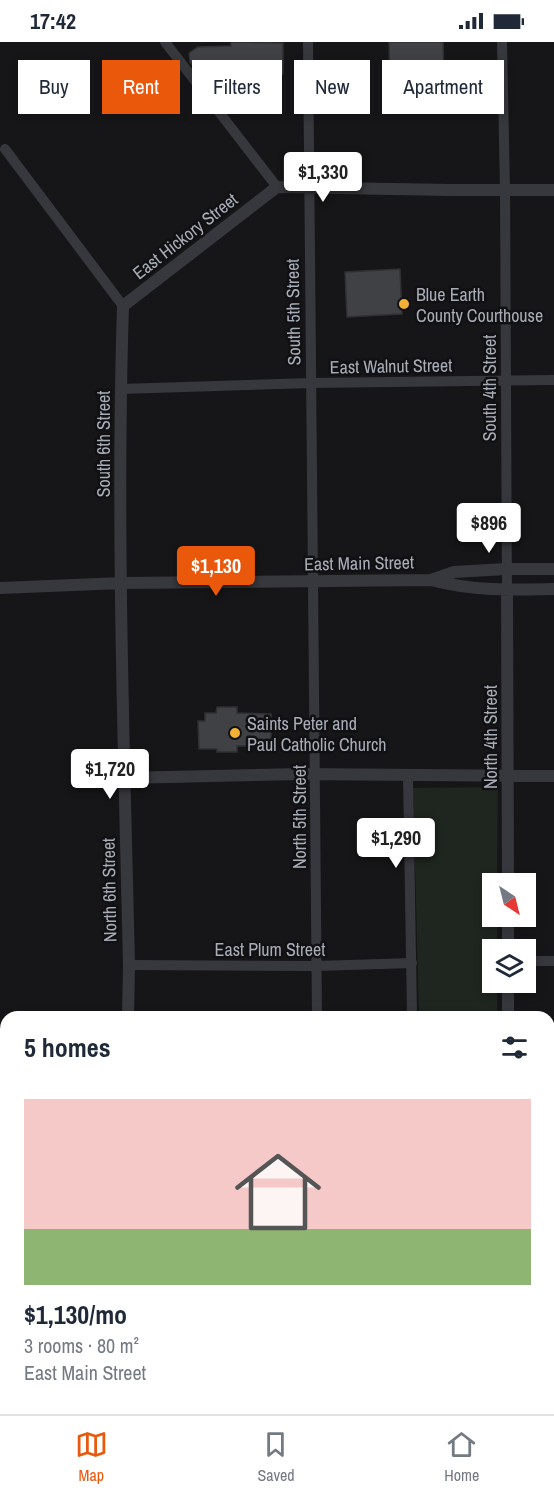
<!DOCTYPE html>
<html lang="en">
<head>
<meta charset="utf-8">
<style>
  :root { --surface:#fff; --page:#f2f2f3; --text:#1f2937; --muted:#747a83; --line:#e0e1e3; --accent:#ea580c }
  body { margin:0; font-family:"Archivo Narrow",sans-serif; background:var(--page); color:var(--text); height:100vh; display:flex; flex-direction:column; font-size:22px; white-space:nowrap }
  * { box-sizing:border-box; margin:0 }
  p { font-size:20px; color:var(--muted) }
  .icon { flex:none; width:33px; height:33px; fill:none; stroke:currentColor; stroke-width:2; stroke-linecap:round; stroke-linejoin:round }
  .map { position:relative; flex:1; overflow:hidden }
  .drawer { position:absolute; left:0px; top:969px; width:555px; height:404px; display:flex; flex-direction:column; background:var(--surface); border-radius:18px 18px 0 0; box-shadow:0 3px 9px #0003 }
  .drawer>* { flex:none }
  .guide { position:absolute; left:18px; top:18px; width:519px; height:54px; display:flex; gap:12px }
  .needle { width:39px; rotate:145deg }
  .controls { position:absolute; left:482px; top:831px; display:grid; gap:12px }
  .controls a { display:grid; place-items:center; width:54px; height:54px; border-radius:0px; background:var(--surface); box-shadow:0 3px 9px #0003; font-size:30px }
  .price { position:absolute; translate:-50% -51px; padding:0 14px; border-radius:6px; background:#fff; color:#222; font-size:20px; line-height:39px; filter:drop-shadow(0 2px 3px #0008) }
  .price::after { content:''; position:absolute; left:50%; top:36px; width:18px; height:14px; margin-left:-9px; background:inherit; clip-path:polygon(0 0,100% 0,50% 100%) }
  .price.selected { background:var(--accent); color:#fff }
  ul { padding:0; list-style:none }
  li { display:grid; align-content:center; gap:12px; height:318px; padding:0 24px }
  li+li { border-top:2px solid var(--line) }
  li span { display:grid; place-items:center; height:186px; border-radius:0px; color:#555 }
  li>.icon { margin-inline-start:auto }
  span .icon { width:108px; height:108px; fill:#fffc; stroke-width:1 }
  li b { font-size:26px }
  h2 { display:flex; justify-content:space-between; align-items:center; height:72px; padding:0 24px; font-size:26px }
  .chip { padding:0 21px; border-radius:0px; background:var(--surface); box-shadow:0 3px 9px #0003; font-size:21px; line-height:54px }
  .chip.selected { background:var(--accent); color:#fff }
  .status { display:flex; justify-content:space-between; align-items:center; height:42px; padding:0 30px; background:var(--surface); direction:ltr }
  .status svg { height:16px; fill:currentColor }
  .tabs { display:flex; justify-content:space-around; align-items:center; height:84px; border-top:2px solid var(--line); background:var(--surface); font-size:16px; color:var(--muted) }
  .tabs a { display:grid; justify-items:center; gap:3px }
  .tabs .selected { color:var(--accent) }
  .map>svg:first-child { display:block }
  .green { fill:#1e261f }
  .building { fill:#404145; stroke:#303034; stroke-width:1.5 }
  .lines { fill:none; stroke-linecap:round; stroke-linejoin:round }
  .minor { stroke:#37383d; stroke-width:10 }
  .tertiary { stroke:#37383d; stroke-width:12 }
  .poi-dot { fill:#f2b134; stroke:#111113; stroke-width:2 }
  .labels { text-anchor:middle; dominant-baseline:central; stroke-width:5; stroke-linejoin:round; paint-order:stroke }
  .street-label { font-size:18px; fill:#a8adb8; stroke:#111113 }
  .poi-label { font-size:18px; fill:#a8adb8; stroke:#111113; text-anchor:start }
</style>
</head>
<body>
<div class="status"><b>17:42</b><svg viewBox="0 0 49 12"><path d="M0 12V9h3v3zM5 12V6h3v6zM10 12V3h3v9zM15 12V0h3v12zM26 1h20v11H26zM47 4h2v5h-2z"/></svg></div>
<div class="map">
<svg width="554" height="1372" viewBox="0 0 554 1372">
  <rect width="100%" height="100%" fill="#161618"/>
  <path class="green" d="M 498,745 L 497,841 L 492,842 L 492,874 L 497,875 L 497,907 L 492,908 L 492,940 L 497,941 L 497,975 L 419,975 L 413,746 Z"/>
  <path class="building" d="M 231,0 L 283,1 L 283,32 L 201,34 L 190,20 L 189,11 L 198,5 L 231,4 Z
    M 389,0 L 443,0 L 444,38 L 390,40 Z
    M 400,227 L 402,272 L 347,275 L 345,230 Z
    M 217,665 L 237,665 L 237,671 L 271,672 L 271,704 L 237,704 L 237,710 L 217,710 L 217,707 L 199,707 L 198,679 L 205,679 L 205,671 L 216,671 Z"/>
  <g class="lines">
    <path class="minor" d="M 165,0 L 277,145
      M 308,0 L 317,975
      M 502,0 L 505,148 L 507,548
      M 5,107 L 123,264
      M 120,347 L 311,341 L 554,338
      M 408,733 L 412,975
      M 525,919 L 554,919
      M 129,923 L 317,924 L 412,921
      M 549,1114 L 554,1114
      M 549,1303 L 554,1303
      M 320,1366 L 320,1372
      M 402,1372 L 402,1366"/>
    <path class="tertiary" d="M 431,538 L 454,530 L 506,527 L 554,527
      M 0,546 L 122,541 L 431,538 C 472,549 512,548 554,547
      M 507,548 L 508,842
      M 124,736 L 300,732 L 554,734
      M 508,874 L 508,908
      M 128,975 L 129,923 C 124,703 116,483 123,264 L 277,145 L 451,148 L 554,148
      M 508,975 L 508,940
      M 0,1058 L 6,1058
      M 128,1366 L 128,1372
      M 508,1366 L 508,1372"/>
  </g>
  <g class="poi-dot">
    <circle cx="404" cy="262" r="6"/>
    <circle cx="235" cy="691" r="6"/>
  </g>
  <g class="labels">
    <g class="street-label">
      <text transform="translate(185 194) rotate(-38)">East Hickory Street</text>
      <text transform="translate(293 270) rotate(-91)">South 5th Street</text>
      <text transform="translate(391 324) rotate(-1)">East Walnut Street</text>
      <text transform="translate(489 346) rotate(-90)">South 4th Street</text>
      <text transform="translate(103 402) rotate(-90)">South 6th Street</text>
      <text transform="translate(359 521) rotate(-1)">East Main Street</text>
      <text transform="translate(490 695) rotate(-90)">North 4th Street</text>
      <text transform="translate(299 775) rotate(-90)">North 5th Street</text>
      <text transform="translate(109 848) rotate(-91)">North 6th Street</text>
      <text x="270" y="907">East Plum Street</text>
    </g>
    <g class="poi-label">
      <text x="416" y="252">Blue Earth<tspan x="416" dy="21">County Courthouse</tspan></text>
      <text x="247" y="681">Saints Peter and<tspan x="247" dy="21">Paul Catholic Church</tspan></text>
    </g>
  </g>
</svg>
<div class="controls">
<a><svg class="needle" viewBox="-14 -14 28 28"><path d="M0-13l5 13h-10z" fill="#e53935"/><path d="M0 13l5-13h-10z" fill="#747a83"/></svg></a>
<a><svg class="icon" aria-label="layers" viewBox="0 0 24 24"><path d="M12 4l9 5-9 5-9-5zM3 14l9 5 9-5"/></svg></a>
</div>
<b class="price" style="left:323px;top:161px">$1,330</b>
<b class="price" style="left:489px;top:512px">$896</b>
<b class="price selected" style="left:216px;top:555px">$1,130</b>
<b class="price" style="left:110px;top:758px">$1,720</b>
<b class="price" style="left:396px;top:827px">$1,290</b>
<div class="guide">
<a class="chip">Buy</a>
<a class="chip selected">Rent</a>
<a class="chip">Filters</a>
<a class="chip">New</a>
<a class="chip">Apartment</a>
</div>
<section class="drawer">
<h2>5 homes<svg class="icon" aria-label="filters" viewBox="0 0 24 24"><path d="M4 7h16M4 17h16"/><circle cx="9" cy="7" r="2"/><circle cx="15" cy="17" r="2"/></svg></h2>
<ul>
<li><span style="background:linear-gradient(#f6c9c9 70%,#8fb573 0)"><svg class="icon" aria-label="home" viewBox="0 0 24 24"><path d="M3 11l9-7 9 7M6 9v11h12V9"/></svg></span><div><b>$1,130/mo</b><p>3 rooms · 80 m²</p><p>East Main Street</p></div></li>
</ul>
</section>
</div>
<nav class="tabs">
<a class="selected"><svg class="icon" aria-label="map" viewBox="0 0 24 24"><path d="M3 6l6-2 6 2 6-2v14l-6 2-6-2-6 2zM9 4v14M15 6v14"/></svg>Map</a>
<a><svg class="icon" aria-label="saved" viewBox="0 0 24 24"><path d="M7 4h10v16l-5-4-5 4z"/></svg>Saved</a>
<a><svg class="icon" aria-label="home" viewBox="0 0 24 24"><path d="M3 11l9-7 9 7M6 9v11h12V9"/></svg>Home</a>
</nav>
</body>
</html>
